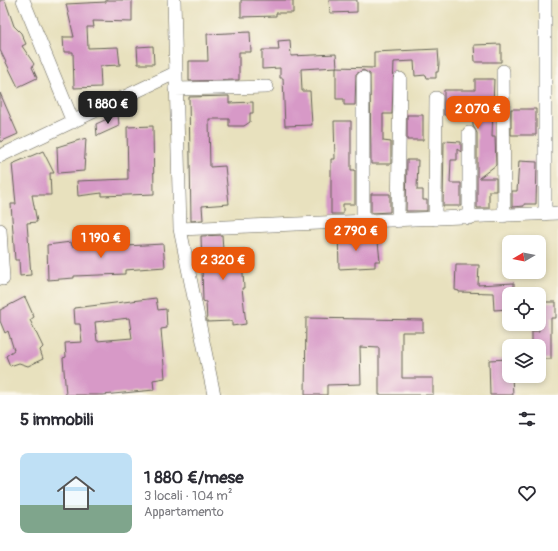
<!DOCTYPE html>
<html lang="it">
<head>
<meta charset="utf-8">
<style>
  :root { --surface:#fff; --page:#f2f2f3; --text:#2b2b33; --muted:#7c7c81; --accent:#ea580c }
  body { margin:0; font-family:Pangolin,sans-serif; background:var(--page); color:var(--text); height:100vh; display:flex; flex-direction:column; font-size:15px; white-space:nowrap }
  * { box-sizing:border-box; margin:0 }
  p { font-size:13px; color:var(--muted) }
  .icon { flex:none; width:22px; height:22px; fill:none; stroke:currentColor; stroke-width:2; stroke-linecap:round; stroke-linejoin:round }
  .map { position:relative; height:395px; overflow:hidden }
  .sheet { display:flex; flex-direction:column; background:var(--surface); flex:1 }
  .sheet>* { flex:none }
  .needle { width:26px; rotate:260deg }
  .controls { position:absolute; left:502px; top:235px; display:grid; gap:8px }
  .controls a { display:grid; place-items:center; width:44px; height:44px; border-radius:8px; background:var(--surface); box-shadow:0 2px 6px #0003; font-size:20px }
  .price { position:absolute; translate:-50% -34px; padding:0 9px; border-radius:8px; background:var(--accent); color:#fff; font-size:13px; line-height:26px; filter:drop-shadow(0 1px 2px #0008) }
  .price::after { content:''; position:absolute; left:50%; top:24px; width:12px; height:9px; margin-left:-6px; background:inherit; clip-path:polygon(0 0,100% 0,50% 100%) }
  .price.selected { background:#222; color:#fff }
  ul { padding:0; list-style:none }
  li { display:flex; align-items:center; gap:12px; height:100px; padding:0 20px }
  li span { display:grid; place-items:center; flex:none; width:112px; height:80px; border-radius:8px; color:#555 }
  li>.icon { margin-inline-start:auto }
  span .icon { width:48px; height:48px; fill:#fffc; stroke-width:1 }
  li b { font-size:17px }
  h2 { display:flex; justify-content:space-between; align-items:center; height:48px; padding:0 20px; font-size:17px }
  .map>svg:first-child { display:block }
  .building { fill:#d799c7; fill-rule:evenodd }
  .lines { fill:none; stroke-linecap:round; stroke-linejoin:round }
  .minor-casing { stroke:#636155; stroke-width:14 }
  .minor { stroke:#fff; stroke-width:13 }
</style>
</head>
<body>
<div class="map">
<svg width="558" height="395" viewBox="0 0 558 395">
  <rect width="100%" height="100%" fill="#fbf7ec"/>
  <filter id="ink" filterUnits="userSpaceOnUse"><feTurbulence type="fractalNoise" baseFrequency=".025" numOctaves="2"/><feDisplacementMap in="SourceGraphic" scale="8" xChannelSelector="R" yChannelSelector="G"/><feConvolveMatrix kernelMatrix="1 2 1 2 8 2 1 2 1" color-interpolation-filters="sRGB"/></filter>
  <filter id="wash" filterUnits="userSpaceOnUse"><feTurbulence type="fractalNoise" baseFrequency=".012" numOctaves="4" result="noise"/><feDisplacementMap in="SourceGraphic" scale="16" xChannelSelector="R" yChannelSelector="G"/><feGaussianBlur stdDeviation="0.9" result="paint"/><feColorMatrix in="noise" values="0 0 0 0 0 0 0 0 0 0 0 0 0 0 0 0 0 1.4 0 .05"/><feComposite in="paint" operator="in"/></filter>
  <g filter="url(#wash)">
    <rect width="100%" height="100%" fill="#e8e1be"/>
    <g id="blocks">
      <path class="building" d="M 0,0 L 5,0 L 14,26 L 21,33 L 26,44 L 22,46 L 34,64 L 32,67 L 37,78 L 18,87 L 0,50 Z
        M 106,0 L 132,0 L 132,22 L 93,21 L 94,27 L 87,27 L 88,48 L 118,47 L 120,65 L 100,66 L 101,87 L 74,88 L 73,52 L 64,52 L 63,37 L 74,37 L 66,4 L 106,2 Z
        M 241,0 L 293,0 L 293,13 L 276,13 L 276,16 L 241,17 Z
        M 329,0 L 357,0 L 357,12 L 330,13 Z
        M 250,32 L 251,52 L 239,52 L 239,80 L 189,81 L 189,61 L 208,61 L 207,34 Z
        M 290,40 L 291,56 L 336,54 L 337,67 L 301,69 L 302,91 L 310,91 L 312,125 L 285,126 L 283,78 L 280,78 L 280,68 L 262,69 L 262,50 L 279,50 L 278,41 Z
        M 501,44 L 501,62 L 475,62 L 474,45 Z
        M 153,46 L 154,64 L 138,64 L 137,47 Z
        M 438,49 L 439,64 L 438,72 L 436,72 L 436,78 L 427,78 L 426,75 L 415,76 L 414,61 L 394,62 L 392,114 L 383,114 L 383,141 L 391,142 L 391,164 L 371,164 L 370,74 L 363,70 L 356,74 L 355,105 L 344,105 L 344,99 L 336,99 L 336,67 L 374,68 L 374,52 Z
        M 475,79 L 494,79 L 492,137 L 495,137 L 496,165 L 479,178 L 496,178 L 496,191 L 489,191 L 489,208 L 477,208 L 477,133 L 473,126 L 473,116 L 444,115 L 444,90 L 475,90 Z
        M 0,93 L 18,134 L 0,142 Z
        M 229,96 L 229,103 L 253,102 L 253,113 L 250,113 L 250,122 L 244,126 L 229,126 L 229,119 L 209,119 L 210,167 L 225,166 L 229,204 L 202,206 L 203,220 L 191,221 L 189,97 Z
        M 511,109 L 536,109 L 536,135 L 511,135 Z
        M 118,114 L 119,126 L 97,136 L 96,124 Z
        M 407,115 L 423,115 L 423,140 L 407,140 Z
        M 334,121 L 351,121 L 351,170 L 355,170 L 355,204 L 343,204 L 343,214 L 331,214 L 331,159 L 335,159 Z
        M 153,126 L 154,194 L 102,196 L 102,193 L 78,196 L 77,181 L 128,179 L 127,127 Z
        M 86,138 L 84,171 L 58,173 L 57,147 Z
        M 444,141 L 461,142 L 461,152 L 457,149 L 457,160 L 451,160 L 450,183 L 461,183 L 461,206 L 443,206 Z
        M 43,151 L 54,173 L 50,173 L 51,195 L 32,195 L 37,222 L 27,223 L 31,275 L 20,276 L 19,260 L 15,260 L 11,204 L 16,204 L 12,164 Z
        M 407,160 L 418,160 L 417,190 L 423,190 L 423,200 L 427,200 L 427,211 L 406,211 Z
        M 519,161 L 537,162 L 536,204 L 524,204 L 524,206 L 512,207 L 512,191 L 517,191 Z
        M 371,194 L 390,194 L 390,212 L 371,213 Z
        M 338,230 L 351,230 L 351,243 L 378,242 L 380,261 L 375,261 L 375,267 L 339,269 Z
        M 222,235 L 223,250 L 245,249 L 245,258 L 242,259 L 244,288 L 242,288 L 246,324 L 232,326 L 232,321 L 207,322 L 206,302 L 203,301 L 201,236 Z
        M 111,241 L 126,242 L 126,246 L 163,244 L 165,267 L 125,270 L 125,274 L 74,276 L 74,278 L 48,280 L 47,245 L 71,242 L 72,246 L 107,246 Z
        M 456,265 L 479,265 L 478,285 L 514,283 L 514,294 L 509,294 L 509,309 L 494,310 L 493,293 L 459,292 L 459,291 L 455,290 Z
        M 25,297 L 34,317 L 30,320 L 43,347 L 40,350 L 43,359 L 28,366 L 19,363 L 10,366 L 6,356 L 14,350 L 8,331 L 5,333 L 0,321 L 0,310 Z
        M 156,298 L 158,310 L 166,309 L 167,328 L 161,329 L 165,378 L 153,380 L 154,390 L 103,395 L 66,395 L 63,358 L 66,357 L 65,343 L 82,342 L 80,324 L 75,324 L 74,308 ZM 129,318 L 132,338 L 97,341 L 95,322 Z
        M 539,302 L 556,302 L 556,318 L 551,318 L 551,359 L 539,359 L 539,346 L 532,346 L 532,331 L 539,331 Z
        M 306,318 L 423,320 L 423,332 L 402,332 L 402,378 L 433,378 L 433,395 L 379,395 L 379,348 L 360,347 L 361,384 L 327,385 L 327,395 L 305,395 Z
        M 509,359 L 509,376 L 512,376 L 513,395 L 490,395 L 489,360 Z"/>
    </g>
  </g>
  <g filter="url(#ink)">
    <use href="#blocks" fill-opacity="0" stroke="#636155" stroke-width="1"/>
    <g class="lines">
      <g class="minor-casing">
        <path id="minor" d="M 23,0 L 73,122
          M 174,0 L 180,229 L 214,395
          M 503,71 L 504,216
          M 363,78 L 363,223
          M 175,89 L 267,87
          M 0,156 L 175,73
          M 545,214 L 545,0
          M 469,218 L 469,133
          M 435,219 L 436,98
          M 398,221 L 400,79
          M 180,229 L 558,213
          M 0,230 L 3,279"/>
      </g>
      <use href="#minor" class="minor"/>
    </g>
  </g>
</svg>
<div class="controls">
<a><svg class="needle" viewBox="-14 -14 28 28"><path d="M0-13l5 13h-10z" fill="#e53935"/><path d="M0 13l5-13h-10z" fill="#7c7c81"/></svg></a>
<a><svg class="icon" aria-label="locate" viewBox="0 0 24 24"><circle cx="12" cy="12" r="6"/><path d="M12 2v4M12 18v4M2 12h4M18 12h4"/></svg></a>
<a><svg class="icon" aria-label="layers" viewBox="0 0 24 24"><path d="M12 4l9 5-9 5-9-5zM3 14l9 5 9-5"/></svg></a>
</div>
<b class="price selected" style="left:108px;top:125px">1 880 €</b>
<b class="price" style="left:478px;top:130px">2 070 €</b>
<b class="price" style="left:356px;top:252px">2 790 €</b>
<b class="price" style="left:101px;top:259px">1 190 €</b>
<b class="price" style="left:223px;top:281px">2 320 €</b>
</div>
<section class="sheet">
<h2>5 immobili<svg class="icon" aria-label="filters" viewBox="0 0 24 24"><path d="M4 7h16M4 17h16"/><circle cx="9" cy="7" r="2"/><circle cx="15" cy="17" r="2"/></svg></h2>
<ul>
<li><span style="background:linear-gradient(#bfe0f5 65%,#7fa58c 0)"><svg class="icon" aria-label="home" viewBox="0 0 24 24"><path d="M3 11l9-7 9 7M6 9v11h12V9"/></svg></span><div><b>1 880 €/mese</b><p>3 locali · 104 m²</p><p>Appartamento</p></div><svg class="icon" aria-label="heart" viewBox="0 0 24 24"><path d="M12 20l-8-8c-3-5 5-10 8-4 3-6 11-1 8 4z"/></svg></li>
</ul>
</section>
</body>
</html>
